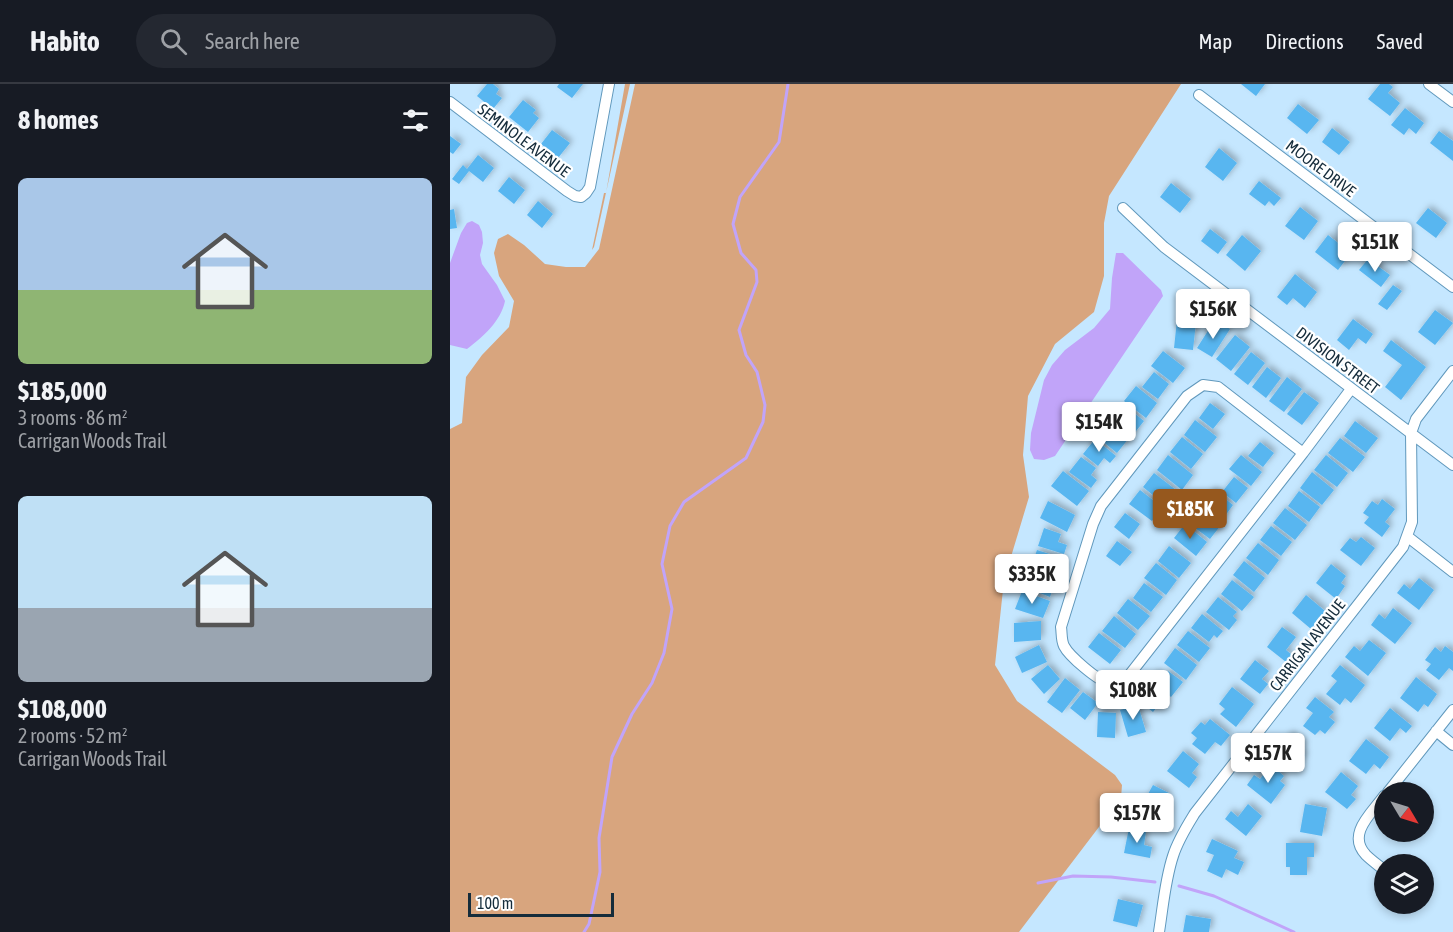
<!DOCTYPE html>
<html lang="en">
<head>
<meta charset="utf-8">
<style>
  :root { --surface:#171b24; --page:#242831; --text:#f1f3f6; --muted:#9ea1a6; --line:#363941; --accent:#96581e }
  body { margin:0; font-family:"Asap Condensed",sans-serif; background:var(--page); color:var(--text); height:100vh; display:flex; flex-direction:column; font-size:22px; white-space:nowrap }
  * { box-sizing:border-box; margin:0 }
  p { font-size:20px; color:var(--muted) }
  .icon { flex:none; width:33px; height:33px; fill:none; stroke:currentColor; stroke-width:2; stroke-linecap:round; stroke-linejoin:round }
  .map { position:relative; flex:1; overflow:hidden }
  .panel { display:flex; flex-direction:column; background:var(--surface); width:450px }
  .panel>* { flex:none }
  .needle { width:39px; rotate:128deg }
  .controls { position:absolute; left:924px; top:698px; display:grid; gap:12px }
  .controls a { display:grid; place-items:center; width:60px; height:60px; border-radius:50%; background:var(--surface); box-shadow:0 3px 9px #0003; font-size:30px }
  .scale { position:absolute; left:18px; bottom:15px; width:146px; box-sizing:border-box; padding-left:6px; border:3px solid #152c3b; border-top:0; font-size:16px; line-height:21px; white-space:nowrap; color:#152c3b; -webkit-text-stroke:4px #fff; paint-order:stroke }
  .price { position:absolute; translate:-50% -51px; padding:0 14px; border-radius:6px; background:#fff; color:#222; font-size:20px; line-height:39px; filter:drop-shadow(0 2px 3px #0008) }
  .price::after { content:''; position:absolute; left:50%; top:36px; width:18px; height:14px; margin-left:-9px; background:inherit; clip-path:polygon(0 0,100% 0,50% 100%) }
  .price.on { background:var(--accent); color:#fff }
  ul { padding:0; list-style:none }
  li { display:grid; align-content:center; gap:12px; height:318px; padding:0 18px }
  li span { display:grid; place-items:center; height:186px; border-radius:9px; color:#555 }
  li>.icon { margin-inline-start:auto }
  span .icon { width:108px; height:108px; fill:#fffc; stroke-width:1 }
  li b { font-size:26px }
  h2 { display:flex; justify-content:space-between; align-items:center; height:72px; padding:0 18px; font-size:26px }
  header { display:flex; align-items:center; gap:36px; box-sizing:border-box; height:84px; padding:0 30px; background:var(--surface); border-bottom:2px solid var(--line) }
  header strong { font-size:28px }
  nav { display:flex; gap:33px; margin-inline-start:auto; font-size:21px }
  .search { width:420px; height:54px; background:var(--page); display:flex; align-items:center; gap:15px; box-sizing:border-box; padding:0 21px; border-radius:33px; color:var(--muted); font-size:22px }
  main { display:flex; flex:1; min-height:0 }
  .map>svg:first-child { display:block }
  .green { fill:#d8a57e }
  .water { fill:#c1a4f9 }
  .lines { fill:none; stroke-linecap:round; stroke-linejoin:round }
  .stream { stroke:#c1a4f9; stroke-width:3 }
  .building { fill:#58b6f0; filter:url(#shadow) }
  .street-casing { stroke:#6098bc; stroke-width:12 }
  .street { stroke:#fff; stroke-width:10 }
  .labels { text-anchor:middle; dominant-baseline:central; stroke-width:4.5; stroke-linejoin:round; paint-order:stroke }
  .street-label { font-size:16px; fill:#152c3b; stroke:#fff }
</style>
</head>
<body>
<header>
<strong>Habito</strong>
<div class="search"><svg class="icon" aria-label="search" viewBox="0 0 24 24"><circle cx="10" cy="10" r="6"/><path d="M15 15l6 6"/></svg>Search here</div>
<nav><a>Map</a><a>Directions</a><a>Saved</a></nav>
</header>
<main>
<section class="panel">
<h2>8 homes<svg class="icon" aria-label="filters" viewBox="0 0 24 24"><path d="M4 7h16M4 17h16"/><circle cx="9" cy="7" r="2"/><circle cx="15" cy="17" r="2"/></svg></h2>
<ul>
<li><span style="background:linear-gradient(#a9c7e8 60%,#8fb573 0)"><svg class="icon" aria-label="home" viewBox="0 0 24 24"><path d="M3 11l9-7 9 7M6 9v11h12V9"/></svg></span><div><b>$185,000</b><p>3 rooms · 86 m²</p><p>Carrigan Woods Trail</p></div></li>
<li><span style="background:linear-gradient(#bfe0f5 60%,#9aa5b1 0)"><svg class="icon" aria-label="home" viewBox="0 0 24 24"><path d="M3 11l9-7 9 7M6 9v11h12V9"/></svg></span><div><b>$108,000</b><p>2 rooms · 52 m²</p><p>Carrigan Woods Trail</p></div></li>
</ul>
</section>
<div class="map">
<svg width="1003" height="848" viewBox="0 0 1003 848">
  <defs>
    <filter id="shadow"><feDropShadow dx="3" dy="-3" stdDeviation="3" flood-color="#0004"/></filter>
  </defs>
  <rect width="100%" height="100%" fill="#c5e7ff"/>
  <path class="green" d="M 175,0 L 180,0 L 144,163 L 142,166 L 154,109 L 156,109 Z
    M 185,0 L 731,0 L 659,112 L 654,139 L 654,192 L 644,228 L 605,260 L 578,312 L 573,371 L 579,413 L 554,496 L 545,581 L 567,617 L 665,691 L 672,701 L 671,714 L 569,848 L 0,848 L 0,345 L 12,339 L 16,293 L 32,271 L 59,243 L 64,217 L 49,192 L 44,169 L 48,155 L 58,150 L 74,161 L 95,180 L 116,183 L 135,183 L 149,165 Z"/>
  <path class="water" d="M 22,137 L 29,141 L 32,148 L 33,159 L 30,171 L 32,180 L 47,201 L 55,217 C 51,237 33,253 17,265 L 0,261 L 0,179 L 11,149 L 17,139 Z
    M 666,169 L 673,169 L 711,206 L 713,212 L 605,372 L 594,376 L 584,375 L 580,366 L 581,349 L 594,296 L 602,281 L 615,266 L 644,244 L 660,225 L 662,194 Z"/>
  <g class="lines">
    <path class="stream" d="M 588,799 L 623,792 L 661,793 L 705,798
      M 729,802 L 764,812 L 844,848
      M 134,848 L 139,840 L 150,788 L 149,754 L 162,673 L 182,630 L 202,599 L 214,569 L 222,525 L 212,480 L 220,442 L 234,418 L 296,374 L 313,338 L 315,321 L 307,288 L 296,271 L 289,246 L 307,198 L 306,186 L 291,169 L 283,140 L 290,113 L 329,58 L 338,0"/>
  </g>
  <path class="building" d="M 37,0 L 43,0 L 49,5 L 46,10 L 52,14 L 43,25 L 27,12 Z
    M 109,0 L 133,0 L 122,14 L 107,3 Z
    M 791,0 L 815,0 L 806,12 Z
    M 930,0 L 939,0 L 943,3 L 938,9 L 950,19 L 940,32 L 918,15 Z
    M 73,16 L 86,26 L 83,29 L 89,34 L 78,48 L 59,33 Z
    M 848,20 L 869,36 L 857,50 L 837,34 Z
    M 955,24 L 974,39 L 966,50 L 959,44 L 954,51 L 941,41 Z
    M 882,44 L 900,58 L 889,71 L 872,58 Z
    M 102,46 L 120,59 L 108,74 L 91,60 Z
    M 989,47 L 1003,57 L 1003,77 L 980,59 Z
    M 0,52 L 11,60 L 3,70 L 0,68 Z
    M 769,64 L 787,79 L 773,97 L 755,83 Z
    M 28,71 L 44,84 L 33,98 L 19,87 L 9,100 L 2,95 L 13,81 L 17,85 Z
    M 59,93 L 75,106 L 64,120 L 48,107 Z
    M 809,97 L 831,114 L 824,122 L 819,117 L 815,122 L 799,110 Z
    M 721,99 L 741,115 L 730,129 L 710,113 Z
    M 88,117 L 103,130 L 92,144 L 77,131 Z
    M 850,123 L 868,137 L 854,156 L 835,142 Z
    M 978,124 L 997,139 L 986,154 L 966,139 Z
    M 4,125 L 7,144 L 0,145 L 0,126 Z
    M 760,145 L 777,158 L 768,170 L 751,157 Z
    M 792,151 L 811,167 L 795,187 L 776,171 Z
    M 878,151 L 901,169 L 888,186 L 865,168 Z
    M 918,175 L 940,191 L 931,203 L 909,186 Z
    M 845,190 L 867,208 L 855,224 L 843,214 L 837,221 L 827,213 Z
    M 943,201 L 952,207 L 937,226 L 928,220 Z
    M 985,226 L 1003,239 L 985,261 L 968,248 Z
    M 903,235 L 923,250 L 916,260 L 908,254 L 899,266 L 887,256 Z
    M 727,236 L 746,238 L 743,266 L 724,264 Z
    M 770,239 L 780,245 L 762,273 L 747,264 L 761,242 L 766,245 Z
    M 785,251 L 800,263 L 781,287 L 766,275 Z
    M 941,256 L 976,283 L 951,316 L 935,303 L 952,281 L 933,267 Z
    M 713,267 L 735,284 L 723,299 L 701,282 Z
    M 801,268 L 815,279 L 798,301 L 784,290 Z
    M 817,283 L 831,294 L 816,314 L 802,303 Z
    M 704,288 L 719,300 L 708,315 L 692,303 Z
    M 837,293 L 852,305 L 834,328 L 819,317 Z
    M 686,302 L 707,319 L 696,334 L 674,317 Z
    M 854,308 L 869,319 L 852,341 L 837,330 Z
    M 760,319 L 775,330 L 763,345 L 749,334 Z
    M 679,325 L 694,337 L 682,352 L 667,340 Z
    M 745,336 L 767,353 L 755,368 L 734,351 Z
    M 905,337 L 928,354 L 916,369 L 894,352 Z
    M 662,341 L 679,354 L 667,369 L 651,356 Z
    M 732,353 L 753,370 L 741,385 L 720,368 Z
    M 890,354 L 915,373 L 903,388 L 878,369 Z
    M 645,355 L 666,372 L 660,379 L 654,374 L 648,382 L 633,370 Z
    M 810,358 L 824,369 L 813,383 L 798,372 Z
    M 718,371 L 743,391 L 732,406 L 707,386 Z
    M 791,371 L 812,388 L 801,402 L 779,385 Z
    M 876,371 L 898,389 L 887,403 L 864,386 Z
    M 631,373 L 646,384 L 641,391 L 647,396 L 641,404 L 619,388 Z
    M 613,387 L 639,407 L 627,422 L 601,402 Z
    M 862,388 L 884,406 L 872,421 L 850,404 Z
    M 704,389 L 726,406 L 714,420 L 693,403 Z
    M 784,393 L 798,404 L 786,419 L 772,408 Z
    M 763,405 L 783,421 L 772,436 L 751,420 Z
    M 690,406 L 713,424 L 702,437 L 679,420 Z
    M 849,407 L 870,423 L 859,438 L 838,422 Z
    M 932,415 L 945,425 L 935,438 L 940,442 L 932,453 L 914,439 L 919,433 L 913,429 L 922,417 L 928,421 Z
    M 598,417 L 625,431 L 617,448 L 590,434 Z
    M 749,423 L 771,441 L 760,455 L 737,438 Z
    M 835,424 L 857,441 L 845,456 L 823,439 Z
    M 675,429 L 690,440 L 679,455 L 664,443 Z
    M 735,440 L 757,458 L 746,472 L 724,454 Z
    M 821,442 L 842,458 L 831,472 L 810,456 Z
    M 594,444 L 611,450 L 608,458 L 617,461 L 614,470 L 588,462 Z
    M 911,453 L 925,464 L 911,482 L 890,466 L 900,454 L 906,458 Z
    M 667,457 L 682,468 L 670,482 L 656,472 Z
    M 808,459 L 829,476 L 818,491 L 796,474 Z
    M 719,462 L 741,479 L 729,494 L 708,477 Z
    M 587,466 L 612,474 L 607,491 L 581,483 Z
    M 794,477 L 815,494 L 804,508 L 783,491 Z
    M 706,479 L 727,496 L 716,511 L 694,494 Z
    M 881,480 L 896,492 L 891,499 L 895,502 L 886,515 L 866,499 Z
    M 583,487 L 598,493 L 595,501 L 603,504 L 600,513 L 577,504 Z
    M 969,494 L 984,506 L 969,526 L 947,509 L 954,500 L 960,505 Z
    M 782,496 L 804,513 L 792,527 L 771,510 Z
    M 694,499 L 713,513 L 701,528 L 683,514 Z
    M 572,507 L 600,517 L 593,534 L 565,525 Z
    M 856,511 L 875,527 L 861,545 L 842,529 Z
    M 768,513 L 787,528 L 783,532 L 787,536 L 779,546 L 756,528 Z
    M 678,515 L 700,532 L 688,546 L 667,529 Z
    M 943,524 L 962,539 L 945,560 L 921,541 L 929,530 L 935,535 Z
    M 752,530 L 773,547 L 767,554 L 764,551 L 759,558 L 741,544 Z
    M 664,532 L 686,550 L 675,564 L 652,547 Z
    M 591,537 L 591,556 L 564,558 L 564,539 Z
    M 832,543 L 846,553 L 836,566 L 842,571 L 836,578 L 817,563 Z
    M 738,547 L 760,564 L 749,578 L 727,561 Z
    M 649,549 L 671,566 L 660,580 L 638,563 Z
    M 919,556 L 936,569 L 918,592 L 895,573 L 904,562 L 910,567 Z
    M 589,561 L 597,578 L 572,589 L 565,573 Z
    M 995,562 L 1003,568 L 1003,587 L 999,584 L 989,596 L 976,586 L 981,580 L 975,576 L 985,563 L 991,568 Z
    M 725,564 L 747,581 L 736,596 L 714,579 Z
    M 805,576 L 819,587 L 812,595 L 818,600 L 810,610 L 790,595 Z
    M 598,581 L 610,595 L 594,610 L 581,595 Z
    M 890,581 L 915,601 L 901,619 L 895,614 L 890,621 L 876,610 L 887,597 L 881,592 Z
    M 718,587 L 733,598 L 721,613 L 700,597 L 706,588 L 713,594 Z
    M 966,593 L 987,610 L 978,623 L 974,620 L 968,628 L 950,614 Z
    M 615,594 L 630,606 L 612,629 L 597,618 Z
    M 700,601 L 715,613 L 703,628 L 688,616 Z
    M 782,603 L 804,620 L 786,643 L 770,630 L 775,625 L 769,620 Z
    M 633,608 L 648,619 L 635,636 L 620,624 Z
    M 865,613 L 884,628 L 879,633 L 885,638 L 875,650 L 870,646 L 865,651 L 853,642 L 863,629 L 856,624 Z
    M 688,621 L 696,648 L 678,653 L 670,626 Z
    M 940,624 L 962,642 L 956,649 L 950,644 L 940,657 L 924,644 Z
    M 648,628 L 666,629 L 665,654 L 647,653 Z
    M 760,635 L 780,651 L 771,662 L 765,658 L 755,670 L 742,660 L 747,654 L 741,649 L 751,638 L 755,641 Z
    M 840,649 L 854,660 L 849,666 L 855,671 L 846,683 L 826,668 Z
    M 916,655 L 939,673 L 930,685 L 924,680 L 916,690 L 899,677 Z
    M 733,667 L 749,680 L 742,689 L 747,693 L 739,704 L 717,687 Z
    M 821,681 L 834,692 L 830,697 L 835,701 L 821,720 L 797,701 L 804,691 L 810,695 Z
    M 891,688 L 908,702 L 901,711 L 906,715 L 897,725 L 875,708 Z
    M 703,701 L 719,709 L 712,724 L 719,728 L 712,741 L 688,728 Z
    M 798,720 L 812,732 L 796,752 L 775,735 L 781,727 L 788,733 Z
    M 855,720 L 877,724 L 872,752 L 850,748 Z
    M 679,744 L 696,748 L 694,761 L 702,763 L 700,774 L 674,769 Z
    M 762,755 L 788,767 L 784,774 L 794,778 L 788,791 L 776,785 L 772,794 L 757,787 L 764,771 L 756,768 Z
    M 836,759 L 864,759 L 864,773 L 857,773 L 857,791 L 840,791 L 840,783 L 836,783 Z
    M 668,815 L 693,821 L 687,843 L 663,837 Z
    M 736,831 L 761,835 L 759,848 L 733,848 Z"/>
  <g class="lines">
    <g class="street-casing">
      <path id="street" d="M 979,0 L 1003,18
        M 749,11 L 1003,203
        M 0,18 L 117,107 L 125,112 L 131,113 L 136,109 L 140,103 L 159,0
        M 673,124 L 714,163 L 1003,381
        M 753,301 L 768,303 L 853,369 L 677,594 C 671,597 666,600 659,599 C 648,597 619,572 614,562 C 611,556 612,549 611,543 L 643,440 L 651,422 L 737,312 Z
        M 853,369 L 901,305
        M 958,453 L 1003,488
        M 986,647 L 1003,661
        M 938,708 L 1003,626
        M 934,712 C 922,729 896,750 916,771 C 921,776 928,781 934,786
        M 709,848 C 713,823 715,796 723,772 C 728,756 737,742 745,729 L 953,463 L 962,438 L 961,349 L 966,335 L 1003,287"/>
    </g>
    <use href="#street" class="street"/>
  </g>
  <g class="labels">
    <g class="street-label">
      <text transform="translate(74 56) rotate(37)">SEMINOLE AVENUE</text>
      <text transform="translate(871 84) rotate(37)">MOORE DRIVE</text>
      <text transform="translate(888 276) rotate(37)">DIVISION STREET</text>
      <text transform="translate(857 561) rotate(-52)">CARRIGAN AVENUE</text>
    </g>
  </g>
</svg>
<div class="controls">
<a><svg class="needle" viewBox="-14 -14 28 28"><path d="M0-13l5 13h-10z" fill="#e53935"/><path d="M0 13l5-13h-10z" fill="#9ea1a6"/></svg></a>
<a><svg class="icon" aria-label="layers" viewBox="0 0 24 24"><path d="M12 4l9 5-9 5-9-5zM3 14l9 5 9-5"/></svg></a>
</div>
<div class="scale">100 m</div>
<b class="price" style="left:925px;top:189px">$151K</b>
<b class="price" style="left:763px;top:256px">$156K</b>
<b class="price" style="left:649px;top:369px">$154K</b>
<b class="price on" style="left:740px;top:456px">$185K</b>
<b class="price" style="left:582px;top:521px">$335K</b>
<b class="price" style="left:683px;top:637px">$108K</b>
<b class="price" style="left:818px;top:700px">$157K</b>
<b class="price" style="left:687px;top:760px">$157K</b>
</div>
</main>
</body>
</html>
